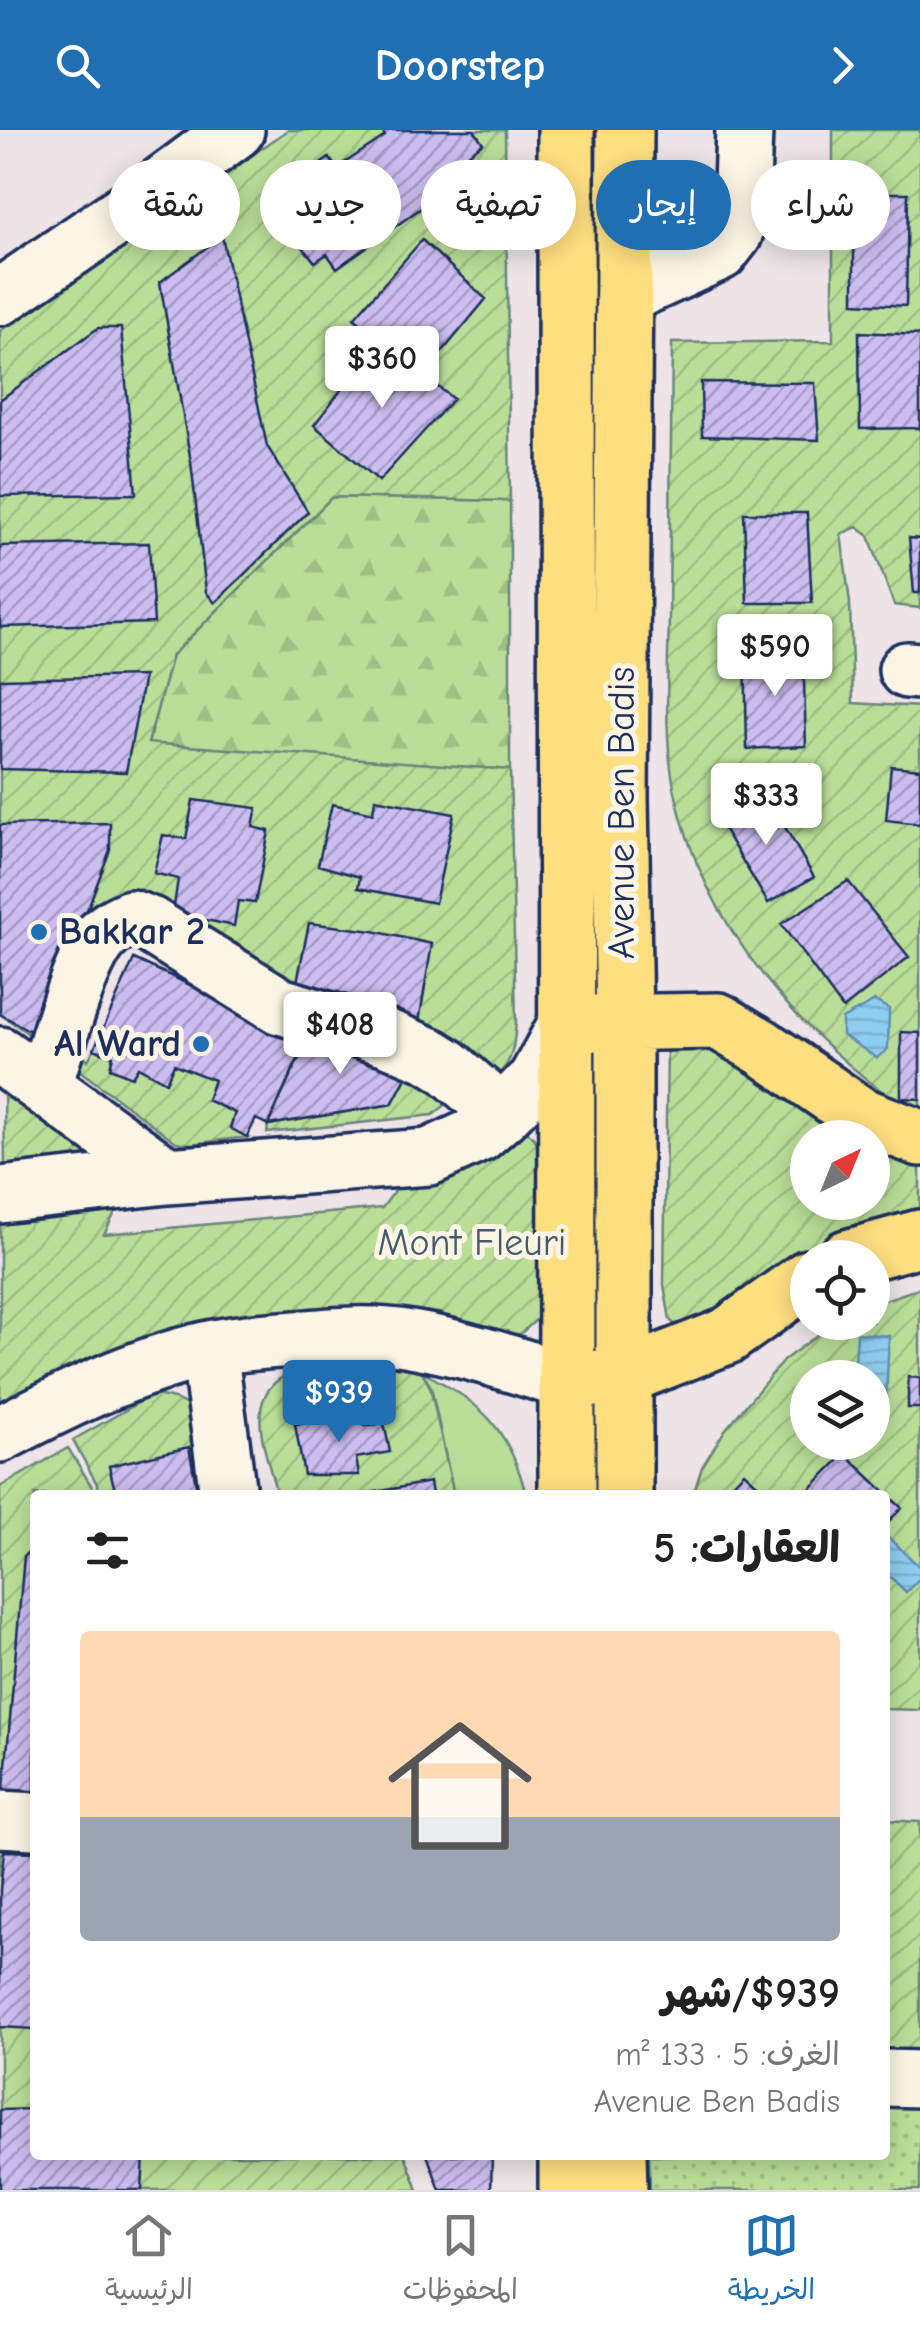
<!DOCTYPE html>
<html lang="ar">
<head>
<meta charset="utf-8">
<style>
  :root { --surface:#fff; --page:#f2f2f2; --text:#222; --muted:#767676; --line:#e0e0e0; --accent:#1f6fb2 }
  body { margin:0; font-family:"Comic Neue","Playpen Sans Arabic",sans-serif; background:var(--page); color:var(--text); direction:rtl; height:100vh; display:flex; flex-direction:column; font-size:38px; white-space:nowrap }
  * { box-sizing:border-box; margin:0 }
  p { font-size:32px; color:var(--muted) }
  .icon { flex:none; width:55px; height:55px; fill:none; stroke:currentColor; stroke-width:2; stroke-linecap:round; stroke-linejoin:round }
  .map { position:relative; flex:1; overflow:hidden; direction:ltr }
  .sheet { position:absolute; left:30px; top:1360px; width:860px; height:670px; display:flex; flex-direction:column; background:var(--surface); border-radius:10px; box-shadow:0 5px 25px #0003; direction:rtl }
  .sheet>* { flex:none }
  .top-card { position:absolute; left:30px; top:30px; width:860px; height:90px; direction:rtl; display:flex; gap:20px }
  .needle { width:65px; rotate:43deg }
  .tools { position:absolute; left:790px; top:990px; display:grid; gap:20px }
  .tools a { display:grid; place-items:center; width:100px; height:100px; border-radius:50%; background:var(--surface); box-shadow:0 5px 25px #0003; font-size:50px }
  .price { position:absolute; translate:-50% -85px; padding:0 22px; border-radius:10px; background:#fff; color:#222; font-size:32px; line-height:65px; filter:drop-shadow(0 2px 5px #0008) }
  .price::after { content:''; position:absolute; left:50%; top:60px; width:30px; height:22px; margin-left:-15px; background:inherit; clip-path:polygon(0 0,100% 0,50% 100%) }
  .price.active { background:var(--accent); color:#fff }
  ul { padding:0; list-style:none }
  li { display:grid; align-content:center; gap:20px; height:530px; padding:0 50px }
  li+li { border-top:2px solid var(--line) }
  li span { display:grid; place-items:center; height:310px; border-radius:10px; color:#555 }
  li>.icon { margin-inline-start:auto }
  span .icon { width:180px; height:180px; fill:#fffc; stroke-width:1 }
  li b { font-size:42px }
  h2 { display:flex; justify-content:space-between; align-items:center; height:120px; padding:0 50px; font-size:42px }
  .pill { padding:0 35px; border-radius:45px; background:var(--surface); box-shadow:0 5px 25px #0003; font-size:35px; line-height:90px }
  .pill.active { background:var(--accent); color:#fff }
  header { display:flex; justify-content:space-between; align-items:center; height:130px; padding:0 50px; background:var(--accent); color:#fff; font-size:45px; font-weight:700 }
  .tab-bar { display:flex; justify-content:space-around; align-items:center; height:140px; border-top:2px solid var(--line); background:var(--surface); font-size:28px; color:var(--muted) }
  .tab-bar a { display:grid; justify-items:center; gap:5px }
  .tab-bar .active { color:var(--accent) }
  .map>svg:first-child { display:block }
  .grass { fill:url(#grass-dots); stroke:#6a867b; stroke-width:2.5 }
  .forest { fill:url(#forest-firs); stroke:#6a867b; stroke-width:2.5 }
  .park { fill:#bade98; stroke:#6a867b; stroke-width:2.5 }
  .garden { fill:url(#garden-furrows); stroke:#6a867b; stroke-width:2.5; fill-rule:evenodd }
  .water { fill:url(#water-rules); stroke:#618eb6; stroke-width:2.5 }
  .building { fill:url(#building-hatch); stroke:#1b2f5e; stroke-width:2.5 }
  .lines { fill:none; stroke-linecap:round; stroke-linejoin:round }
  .minor-casing { stroke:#1b2f5e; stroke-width:62 }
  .major-casing { stroke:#1b2f5e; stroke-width:62 }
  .minor { stroke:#fcf5e5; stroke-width:55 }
  .major { stroke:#fedf80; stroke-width:55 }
  .poi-dot { fill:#1f6fb2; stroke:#fcf5e5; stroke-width:4 }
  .labels { text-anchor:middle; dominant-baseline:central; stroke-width:10; stroke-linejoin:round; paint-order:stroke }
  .street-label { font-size:38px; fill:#1b2f5e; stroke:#fcf5e5 }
  .poi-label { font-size:38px; font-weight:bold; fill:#1b2f5e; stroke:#fcf5e5; text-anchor:start }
  .park-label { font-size:38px; fill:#435b6c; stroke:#fcf5e5 }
</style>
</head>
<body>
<header><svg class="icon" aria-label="forward" viewBox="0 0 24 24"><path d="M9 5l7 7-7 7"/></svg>Doorstep<svg class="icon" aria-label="search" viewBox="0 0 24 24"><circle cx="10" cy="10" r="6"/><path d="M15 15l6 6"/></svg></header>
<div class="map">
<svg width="920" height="2060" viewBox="0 0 920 2060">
  <defs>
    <pattern id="grass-dots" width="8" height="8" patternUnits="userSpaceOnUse" patternTransform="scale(2.5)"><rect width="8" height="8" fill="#bade98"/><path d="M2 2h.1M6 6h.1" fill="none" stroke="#9fbf85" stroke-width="1.8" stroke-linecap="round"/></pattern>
    <pattern id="forest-firs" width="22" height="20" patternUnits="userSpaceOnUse" patternTransform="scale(2.5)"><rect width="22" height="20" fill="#bade98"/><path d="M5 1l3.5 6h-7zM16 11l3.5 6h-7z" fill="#9fbf85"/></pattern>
    <pattern id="garden-furrows" width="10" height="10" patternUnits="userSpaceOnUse" patternTransform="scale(2.5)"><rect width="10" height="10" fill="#bade98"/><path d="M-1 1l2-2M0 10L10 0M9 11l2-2" fill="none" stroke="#9fbf85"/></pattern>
    <pattern id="water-rules" width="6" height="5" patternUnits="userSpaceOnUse" patternTransform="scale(2.5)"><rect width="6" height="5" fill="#8fcdf0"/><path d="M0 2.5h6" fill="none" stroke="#7bb0d0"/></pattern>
    <pattern id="building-hatch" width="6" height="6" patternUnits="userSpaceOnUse" patternTransform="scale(2.5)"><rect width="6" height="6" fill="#ccbdef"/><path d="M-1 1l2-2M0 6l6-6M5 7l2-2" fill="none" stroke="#a59ac5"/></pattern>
  </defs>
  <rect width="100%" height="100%" fill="#eee4e8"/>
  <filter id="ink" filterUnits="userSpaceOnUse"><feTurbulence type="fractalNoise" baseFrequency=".01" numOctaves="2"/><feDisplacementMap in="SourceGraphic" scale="20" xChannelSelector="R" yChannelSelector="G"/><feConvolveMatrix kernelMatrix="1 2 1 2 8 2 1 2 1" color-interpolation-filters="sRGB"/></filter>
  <g filter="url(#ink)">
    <path class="grass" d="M 885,1961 L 920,1963 L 920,2060 L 650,2060 L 649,2025 L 885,2025 Z"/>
    <path class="forest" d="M 332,367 L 510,371 L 510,640 L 148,614 L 172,525 Z"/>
    <path class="park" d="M 422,1242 C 482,1272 510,1300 526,1365 L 454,1365 L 431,1257 Z"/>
    <path class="garden" d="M 288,0 L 505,0 L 510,371 L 332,367 L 172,525 L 148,613 L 510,640 L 516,892 C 514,913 514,931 497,945 L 263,858 L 118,761 L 100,807 L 42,913 L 0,884 L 0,201 Z
      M 833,0 L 920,0 L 920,478 L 894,475 L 869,406 L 857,397 L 841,404 L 850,473 L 853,573 L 920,577 L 920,988 C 806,913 703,798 675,662 C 663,605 668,545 669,487 C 670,396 671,304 672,213 L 833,211 Z
      M 682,894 L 867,1007 L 808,1008 L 808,1072 L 872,1072 L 873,1010 L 920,1027 L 920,1087 L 718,1190 L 679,1198 L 670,1190 L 664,1155 L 667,914 Z
      M 72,912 L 88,930 L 94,919 L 113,926 L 110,938 L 131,947 L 138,937 L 166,951 L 174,934 L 214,950 L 207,970 L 235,983 L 230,998 L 247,1007 L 190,1014 L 176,1012 L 64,929 Z
      M 414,933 L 446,964 L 444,976 L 433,985 L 267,1003 L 268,995 L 392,974 Z
      M 4,958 L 105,1029 L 5,1043 Z
      M 526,1000 L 545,1020 L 550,1178 L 520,1204 L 482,1204 L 440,1183 L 415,1180 L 158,1207 L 0,1284 L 0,1092 L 18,1080 L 119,1075 L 104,1104 L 382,1078 L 402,1051 L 497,1004 Z
      M 920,1158 L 920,1580 L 885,1579 L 885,1365 L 693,1365 L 702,1337 L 725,1300 L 784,1230 L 834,1193 L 872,1192 L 873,1174 ZM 808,1248 L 872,1248 L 872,1312 L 808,1312 Z
      M 409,1235 L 422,1242 L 430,1257 L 454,1365 L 277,1365 C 267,1322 238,1263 293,1242 Z
      M 152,1265 C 216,1270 207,1312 218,1365 L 103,1365 L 73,1310 Z
      M 68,1318 L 97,1365 L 35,1365 L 35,2025 L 405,2025 L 418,2060 L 0,2060 L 0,1357 Z
      M 885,1690 L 920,1692 L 920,1925 L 885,1923 Z"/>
    <path class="water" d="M 875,871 L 889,879 L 888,919 L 877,928 L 842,905 L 842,889 Z
      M 857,1203 L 889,1206 L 886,1269 L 873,1267 L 872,1248 L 854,1247 Z
      M 889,1408 L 920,1437 L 920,1448 L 906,1462 L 885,1442 L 885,1413 Z"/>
    <path class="building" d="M 381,0 L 474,0 L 483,13 L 464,27 L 473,41 L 337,138 L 327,124 L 315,132 L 277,85 L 298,68 L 287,58 L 329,28 L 337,38 L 385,6 Z
      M 854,63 L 908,63 L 906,176 L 854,173 Z
      M 222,106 L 267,316 L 308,382 L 215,473 L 206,462 L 191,332 L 160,152 Z
      M 422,110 L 486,169 L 423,245 L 354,188 Z
      M 98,198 L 121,198 L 136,364 L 0,366 L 0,270 Z
      M 859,202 L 920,205 L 920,298 L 860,299 Z
      M 380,210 L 453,269 L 379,351 L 314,295 Z
      M 701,252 L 815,253 L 819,310 L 702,306 Z
      M 744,383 L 807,383 L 812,473 L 747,473 Z
      M 909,408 L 920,409 L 920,463 L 914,463 Z
      M 149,413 L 154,493 L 0,497 L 0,416 Z
      M 745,520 L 803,520 L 806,616 L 747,619 Z
      M 144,546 L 126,642 L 0,639 L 0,549 Z
      M 891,636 L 920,639 L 920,694 L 886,690 Z
      M 763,659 L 814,747 L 768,773 L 720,693 Z
      M 375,669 L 454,684 L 435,773 L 358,758 L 360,747 L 318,735 L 332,674 L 373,683 Z
      M 193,670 L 257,678 L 253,697 L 269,701 L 255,773 L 238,771 L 234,796 L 173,783 L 178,749 L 154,743 L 163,705 L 186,709 Z
      M 110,693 L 110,720 L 39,906 L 0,884 L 0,695 Z
      M 848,751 L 909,827 L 843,879 L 781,794 Z
      M 309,793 L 373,801 L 432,814 L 417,904 L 294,867 Z
      M 134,829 L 307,909 L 268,995 L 256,989 L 247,1007 L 230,998 L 235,983 L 207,970 L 214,950 L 174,934 L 166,952 L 138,937 L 132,947 L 110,938 L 113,926 L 94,919 Z
      M 316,891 L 414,933 L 392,974 L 268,995 Z
      M 901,902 L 920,903 L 920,969 L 901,968 Z
      M 908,1247 L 920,1248 L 920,1278 L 908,1278 Z
      M 357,1286 L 366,1296 L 384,1293 L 390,1322 L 356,1328 L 359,1345 L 304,1345 L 295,1294 Z
      M 189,1317 L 198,1365 L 116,1365 L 109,1336 Z
      M 845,1324 L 902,1378 L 885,1395 L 885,1365 L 804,1365 Z
      M 744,1342 L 769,1365 L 734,1365 L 728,1359 Z
      M 430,1352 L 432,1365 L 359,1365 Z
      M 35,1415 L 35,1670 L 3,1670 L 24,1426 Z
      M 4,1721 L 35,1722 L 35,1899 L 0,1897 L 0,1760 Z
      M 35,1979 L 35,2025 L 144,2025 L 142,2060 L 0,2060 L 0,1980 Z
      M 427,2025 L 492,2025 L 491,2060 L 440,2060 Z"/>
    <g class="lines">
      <g class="minor-casing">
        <path id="minor" d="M 624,166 L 720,122 L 734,104 L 741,82 L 744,0
          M 0,167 L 135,75 L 236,0
          M 907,540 L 920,541
          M 0,925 L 167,1046
          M 43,956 C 57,918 76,840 99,810 C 107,799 119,793 131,788 L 150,795 L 280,876 L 388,908 L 431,926 L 447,936 L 502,984
          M 0,1065 L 167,1046 L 429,1027 L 479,1004 L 502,984 L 536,950 L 567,893
          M 209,1219 L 228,1365
          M 0,1304 C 66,1270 132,1237 205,1220 C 234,1213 266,1211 296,1209 C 335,1205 373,1202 411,1209 C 464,1218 515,1235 566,1251
          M 0,1689 L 35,1691
          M 885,1948 L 920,1949"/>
      </g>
      <g class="major-casing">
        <path id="major" d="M 566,0 L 567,1365
          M 590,893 L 718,891 L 762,917 L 860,985 L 920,1008
          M 847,1128 L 920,1108
          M 592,1249 L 625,1246 L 727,1206 L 808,1148
          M 624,1365 L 624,893 L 620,667 L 625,0
          M 618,2025 L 619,2060
          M 567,2060 L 567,2025"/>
      </g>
      <use href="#minor" class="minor"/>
      <use href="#major" class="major"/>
    </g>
  </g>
  <g class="poi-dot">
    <circle cx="39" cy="802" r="10"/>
    <circle cx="201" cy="914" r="10"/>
  </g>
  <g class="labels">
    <g class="street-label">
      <text transform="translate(622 683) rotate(-90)">Avenue Ben Badis</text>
    </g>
    <g class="poi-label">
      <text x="59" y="802">Bakkar 2</text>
      <text x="181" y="914" text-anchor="end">Al Ward</text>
    </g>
    <g class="park-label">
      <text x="472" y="1113">Mont Fleuri</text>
    </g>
  </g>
</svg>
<div class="tools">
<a><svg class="needle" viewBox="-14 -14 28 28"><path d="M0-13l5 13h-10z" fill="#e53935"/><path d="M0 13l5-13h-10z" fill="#767676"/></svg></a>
<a><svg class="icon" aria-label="locate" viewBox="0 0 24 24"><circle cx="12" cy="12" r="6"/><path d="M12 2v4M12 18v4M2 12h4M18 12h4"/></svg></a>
<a><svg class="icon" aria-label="layers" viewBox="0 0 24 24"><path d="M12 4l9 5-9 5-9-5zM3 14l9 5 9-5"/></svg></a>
</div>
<b class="price" style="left:382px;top:281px">$360</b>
<b class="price" style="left:775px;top:569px">$590</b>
<b class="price" style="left:766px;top:718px">$333</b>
<b class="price" style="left:340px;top:947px">$408</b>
<b class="price active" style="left:339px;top:1315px">$939</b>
<div class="top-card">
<a class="pill">شراء</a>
<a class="pill active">إيجار</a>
<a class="pill">تصفية</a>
<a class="pill">جديد</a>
<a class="pill">شقة</a>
</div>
<section class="sheet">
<h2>العقارات: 5<svg class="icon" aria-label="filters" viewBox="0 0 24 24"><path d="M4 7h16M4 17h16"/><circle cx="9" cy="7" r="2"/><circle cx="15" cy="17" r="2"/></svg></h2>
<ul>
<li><span style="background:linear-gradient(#ffd9b3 60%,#9aa5b1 0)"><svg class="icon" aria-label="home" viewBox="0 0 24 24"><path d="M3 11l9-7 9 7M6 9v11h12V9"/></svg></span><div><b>$939/شهر</b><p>الغرف: 5 · 133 m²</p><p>Avenue Ben Badis</p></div></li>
</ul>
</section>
</div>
<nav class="tab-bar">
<a class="active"><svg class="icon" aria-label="map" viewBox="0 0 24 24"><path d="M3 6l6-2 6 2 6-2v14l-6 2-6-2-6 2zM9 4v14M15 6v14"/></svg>الخريطة</a>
<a><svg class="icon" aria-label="saved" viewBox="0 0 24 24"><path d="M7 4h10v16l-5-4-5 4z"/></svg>المحفوظات</a>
<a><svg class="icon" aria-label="home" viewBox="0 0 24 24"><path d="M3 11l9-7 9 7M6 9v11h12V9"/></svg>الرئيسية</a>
</nav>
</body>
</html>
